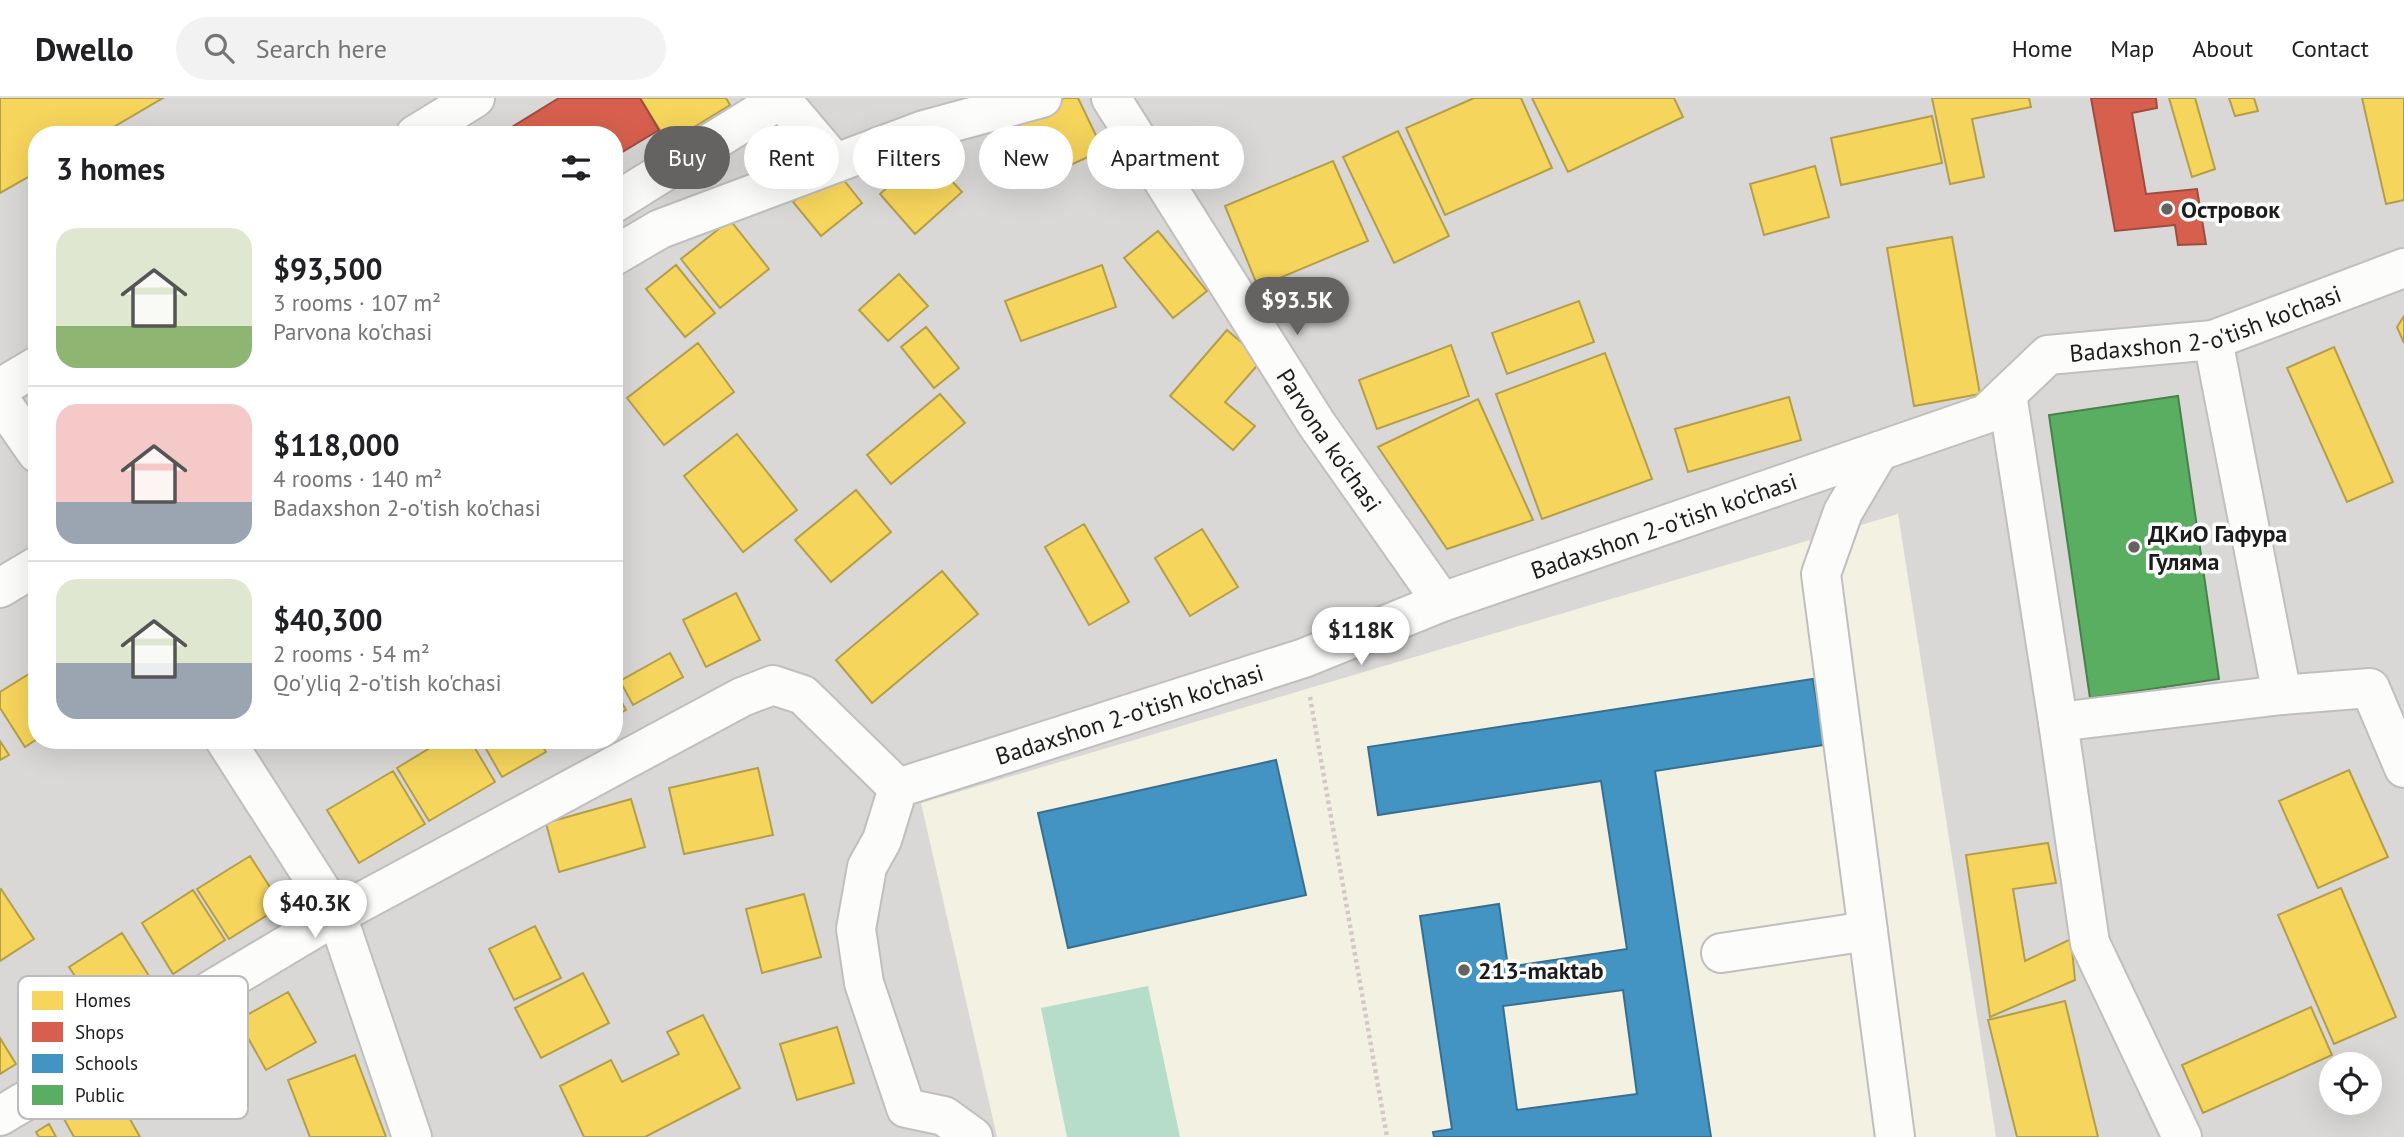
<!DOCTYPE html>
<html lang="en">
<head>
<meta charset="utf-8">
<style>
  :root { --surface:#fff; --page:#f2f2f2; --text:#202124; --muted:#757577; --line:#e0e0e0; --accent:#646362 }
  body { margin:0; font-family:"PT Sans",sans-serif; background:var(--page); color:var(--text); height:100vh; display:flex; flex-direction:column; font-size:26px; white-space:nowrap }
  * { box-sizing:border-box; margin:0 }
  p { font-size:23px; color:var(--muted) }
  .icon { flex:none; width:38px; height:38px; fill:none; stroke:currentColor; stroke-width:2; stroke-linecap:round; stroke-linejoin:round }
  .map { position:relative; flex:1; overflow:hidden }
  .drawer { position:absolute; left:28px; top:28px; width:595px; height:623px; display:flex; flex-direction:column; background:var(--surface); border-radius:28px; box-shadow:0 7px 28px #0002 }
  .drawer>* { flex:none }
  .banner { position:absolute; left:644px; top:28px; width:665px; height:63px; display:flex; gap:14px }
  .tools { position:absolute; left:2319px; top:954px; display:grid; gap:14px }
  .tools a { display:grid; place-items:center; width:63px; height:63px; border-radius:50%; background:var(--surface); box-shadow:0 7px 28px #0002; font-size:35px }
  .price { position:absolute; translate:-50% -60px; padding:0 16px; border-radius:24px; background:#fff; color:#222; font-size:23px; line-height:46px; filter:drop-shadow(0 2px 4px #0008) }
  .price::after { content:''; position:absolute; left:50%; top:42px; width:21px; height:16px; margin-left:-10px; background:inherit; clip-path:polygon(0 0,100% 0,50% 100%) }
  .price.active { background:var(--accent); color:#fff }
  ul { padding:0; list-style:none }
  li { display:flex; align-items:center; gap:21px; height:175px; padding:0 28px }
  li+li { border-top:2px solid var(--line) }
  li span { display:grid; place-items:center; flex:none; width:196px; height:140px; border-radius:21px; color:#555 }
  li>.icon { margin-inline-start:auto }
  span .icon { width:84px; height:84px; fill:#fffc; stroke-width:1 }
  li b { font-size:30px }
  h2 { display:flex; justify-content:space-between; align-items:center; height:84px; padding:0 28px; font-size:30px }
  .pill { padding:0 24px; border-radius:32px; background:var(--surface); box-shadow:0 7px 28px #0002; font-size:24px; line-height:63px }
  .pill.active { background:var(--accent); color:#fff }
  header { display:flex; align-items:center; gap:42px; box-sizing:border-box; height:98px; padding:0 35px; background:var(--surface); border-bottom:2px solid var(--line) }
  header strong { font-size:33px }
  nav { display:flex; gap:38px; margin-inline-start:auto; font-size:24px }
  .search { width:490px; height:63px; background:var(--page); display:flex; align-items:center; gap:18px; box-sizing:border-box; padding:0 24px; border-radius:38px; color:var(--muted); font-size:26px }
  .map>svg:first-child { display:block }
  .residential { fill:#d9d8d6; fill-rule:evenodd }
  .education { fill:#f3f1e1 }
  .pitch { fill:#b5ddc9 }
  .homes { fill:#f6d55c; stroke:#b59e49; stroke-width:2 }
  .shops { fill:#d6604d; stroke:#9e4c3e; stroke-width:2 }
  .schools { fill:#4393c3; stroke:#376f91; stroke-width:2; fill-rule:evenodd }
  .public { fill:#5aae61; stroke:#47824c; stroke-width:2 }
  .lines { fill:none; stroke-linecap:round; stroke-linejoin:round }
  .minor-casing { stroke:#c0bfbd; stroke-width:42 }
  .path { stroke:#d4c7c7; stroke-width:4.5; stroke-dasharray:3.5 3.5; stroke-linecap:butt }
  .minor { stroke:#fcfcfb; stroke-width:38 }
  .poi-dot { fill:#646362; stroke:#fff; stroke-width:2.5 }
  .labels { text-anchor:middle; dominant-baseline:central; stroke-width:7; stroke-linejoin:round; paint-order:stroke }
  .poi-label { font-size:24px; font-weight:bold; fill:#1c1c1c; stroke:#fff; text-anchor:start }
  .street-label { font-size:24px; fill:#1c1c1c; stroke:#fff }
  .key { fill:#fff; stroke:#bbb; stroke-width:2 }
  .key-label { font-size:19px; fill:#1c1c1c }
</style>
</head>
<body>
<header>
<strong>Dwello</strong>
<div class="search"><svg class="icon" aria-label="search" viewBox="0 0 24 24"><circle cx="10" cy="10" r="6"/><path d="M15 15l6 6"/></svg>Search here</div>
<nav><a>Home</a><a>Map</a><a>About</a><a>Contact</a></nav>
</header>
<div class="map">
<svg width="2404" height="1039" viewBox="0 0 2404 1039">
  <rect width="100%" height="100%" fill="#eae8e5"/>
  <path class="residential" d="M 0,0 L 2404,0 L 2404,1039 L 0,1039 ZM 37,37 L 614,37 L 614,642 L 37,642 ZM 2331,966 L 2370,966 L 2370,1004 L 2331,1004 Z"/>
  <path class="education" d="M 1898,416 L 1996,1039 L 997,1039 L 921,705 Z"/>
  <path class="pitch" d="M 1148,888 L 1180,1039 L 1067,1039 L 1041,910 Z"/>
  <path class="homes" d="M 0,0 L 163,0 L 100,37 L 37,37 L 37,74 L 0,95 Z
    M 640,0 L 726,0 L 730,7 L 668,45 Z
    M 1064,0 L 1078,0 L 1103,52 L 1034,84 L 1007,26 Z
    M 1474,0 L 1521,0 L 1552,70 L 1445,117 L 1406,30 Z
    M 1532,0 L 1674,0 L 1683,19 L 1568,74 Z
    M 1932,0 L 2029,0 L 2031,9 L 1972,21 L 1984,79 L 1950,86 Z
    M 2169,0 L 2195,0 L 2215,71 L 2192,79 Z
    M 2229,0 L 2254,0 L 2258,13 L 2235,18 Z
    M 2362,0 L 2404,0 L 2404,102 L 2386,106 Z
    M 1932,18 L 1942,65 L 1841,87 L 1831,40 Z
    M 1398,33 L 1449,138 L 1394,165 L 1343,59 Z
    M 926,55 L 962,94 L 915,136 L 880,96 Z
    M 1333,63 L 1368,143 L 1258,189 L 1225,108 Z
    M 1815,68 L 1829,119 L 1764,137 L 1750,86 Z
    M 835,71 L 862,105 L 821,138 L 793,104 Z
    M 730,122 L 769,171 L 720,210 L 681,161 Z
    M 1158,133 L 1207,193 L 1173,220 L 1124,160 Z
    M 1952,139 L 1980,296 L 1914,308 L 1887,150 Z
    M 676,167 L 715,215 L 685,239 L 646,191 Z
    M 1102,167 L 1116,209 L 1021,243 L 1005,203 Z
    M 899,176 L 928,208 L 888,243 L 859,212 Z
    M 1579,203 L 1594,244 L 1507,276 L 1492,235 Z
    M 2404,218 L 2404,245 L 2397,229 Z
    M 926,229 L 959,270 L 934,290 L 901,249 Z
    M 1227,232 L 1262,262 L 1225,304 L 1255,328 L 1233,352 L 1170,298 Z
    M 698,245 L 734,294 L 664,347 L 627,300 Z
    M 1451,247 L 1469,298 L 1377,331 L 1359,282 Z
    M 2334,249 L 2393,384 L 2347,404 L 2287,270 Z
    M 1605,255 L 1652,381 L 1542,421 L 1496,296 Z
    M 940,296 L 965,325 L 891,386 L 867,357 Z
    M 1789,299 L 1801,342 L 1688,374 L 1675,331 Z
    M 1478,301 L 1533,422 L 1447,451 L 1378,349 Z
    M 737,336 L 797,412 L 743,454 L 684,378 Z
    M 856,392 L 891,434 L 831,484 L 795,442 Z
    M 1084,426 L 1129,504 L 1089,527 L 1045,449 Z
    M 1202,431 L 1238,489 L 1190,518 L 1155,460 Z
    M 942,473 L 978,516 L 872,605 L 836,562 Z
    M 736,495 L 760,542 L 706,569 L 683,522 Z
    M 670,555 L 683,579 L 633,607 L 620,583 Z
    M 37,571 L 37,641 L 25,649 L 0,610 L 0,594 Z
    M 614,590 L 626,612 L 614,618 Z
    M 443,642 L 470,642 L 495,684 L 429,723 L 397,670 Z
    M 481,642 L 539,642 L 546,654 L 502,679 Z
    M 0,643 L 9,657 L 0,662 Z
    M 758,670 L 773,737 L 684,756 L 669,690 Z
    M 2349,672 L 2388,759 L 2318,790 L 2279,703 Z
    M 393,673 L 425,726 L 359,765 L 327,712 Z
    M 631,701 L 645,749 L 559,774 L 546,725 Z
    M 2048,745 L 2056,785 L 2013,791 L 2025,863 L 2071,841 L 2075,882 L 1990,919 L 1966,757 Z
    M 250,758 L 282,808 L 229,841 L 197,791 Z
    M 2341,790 L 2396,919 L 2334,946 L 2278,817 Z
    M 1,791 L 34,841 L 0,863 L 0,792 Z
    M 193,792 L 225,842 L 173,876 L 142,825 Z
    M 804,796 L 821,859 L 762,875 L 746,811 Z
    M 535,828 L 561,880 L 514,902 L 489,851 Z
    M 122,835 L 154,886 L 101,918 L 69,869 Z
    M 583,875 L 609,925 L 541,960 L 515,910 Z
    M 288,894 L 316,944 L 266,972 L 238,922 Z
    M 2065,903 L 2098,1039 L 2017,1039 L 1988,922 Z
    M 2311,909 L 2332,957 L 2203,1015 L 2182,967 Z
    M 703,917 L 740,990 L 645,1039 L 584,1039 L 560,988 L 611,962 L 622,984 L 679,956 L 667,934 Z
    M 837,929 L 854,985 L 797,1002 L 780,946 Z
    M 0,940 L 16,966 L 0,976 Z
    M 355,957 L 386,1039 L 310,1039 L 288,982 Z
    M 114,993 L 140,1039 L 74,1039 L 64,1021 Z
    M 49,1026 L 56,1039 L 39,1039 L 36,1034 Z"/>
  <path class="shops" d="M 559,0 L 640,0 L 659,32 L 614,59 L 614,37 L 499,37 Z
    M 2091,0 L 2156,0 L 2157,10 L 2132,15 L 2146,96 L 2197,91 L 2206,146 L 2178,147 L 2175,127 L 2115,133 Z"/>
  <path class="schools" d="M 1813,581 L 1824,647 L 1655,673 L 1711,1039 L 1434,1039 L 1433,1034 L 1452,1031 L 1420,818 L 1499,806 L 1508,869 L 1627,851 L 1601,683 L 1378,717 L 1368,649 ZM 1623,892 L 1637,996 L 1517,1012 L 1503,908 Z
    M 1276,662 L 1306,797 L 1068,850 L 1038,715 Z"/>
  <path class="public" d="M 2178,298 L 2219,581 L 2090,600 L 2049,317 Z"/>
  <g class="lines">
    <g class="minor-casing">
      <g id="minor">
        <path d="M 780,0 L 835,65"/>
        <path id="s1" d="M 1111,0 L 1316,325 L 1442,504"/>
        <path d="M 415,37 L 475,0"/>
        <path d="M 614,105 L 781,1"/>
        <path d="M 614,158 L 660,131 L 924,32 L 1042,0"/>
        <path d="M 2213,242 L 2282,597"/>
        <path d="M 0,290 L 37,268"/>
        <path d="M 2007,296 L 2058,624 L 2282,597 L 2370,590 L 2404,670"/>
        <path d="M 0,302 L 37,355"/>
        <path d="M 1879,353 L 1843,414 L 1821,476 L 1895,1039"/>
        <path d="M 0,490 L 37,468"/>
        <path d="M 2058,624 L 2090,845 L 2182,1039"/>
        <path d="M 225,642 L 337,817 L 412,1039"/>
        <path d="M 898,690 L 882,742 L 867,769 L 856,831 L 864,885 L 906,1010 L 944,1018 L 973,1039"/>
        <path d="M 1721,855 L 1868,833"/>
        <path id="s2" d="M 0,1018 L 337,817 L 742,599 L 773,587 L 803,597 L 898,690 L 1304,560 L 1442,504 L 1986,316 L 2048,257 L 2213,242 L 2404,170"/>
      </g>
    </g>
    <path class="path" d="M 1310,599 L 1387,1039"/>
    <use href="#minor" class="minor"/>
  </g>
  <g class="poi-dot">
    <circle cx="2167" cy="111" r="7"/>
    <circle cx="2134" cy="449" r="7"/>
    <circle cx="1464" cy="872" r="7"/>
  </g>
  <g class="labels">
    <g class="poi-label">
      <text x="2181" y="111">Островок</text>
      <text x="2148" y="435">ДКиО Гафура<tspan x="2148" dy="28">Гуляма</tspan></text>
      <text x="1478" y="872">213-maktab</text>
    </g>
    <g class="street-label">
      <text stroke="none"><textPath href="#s2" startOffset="2448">Badaxshon 2-o'tish ko'chasi</textPath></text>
      <text stroke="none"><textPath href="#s1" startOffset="406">Parvona ko'chasi</textPath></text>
      <text stroke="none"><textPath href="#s2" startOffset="1860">Badaxshon 2-o'tish ko'chasi</textPath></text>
      <text stroke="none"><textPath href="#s2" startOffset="1293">Badaxshon 2-o'tish ko'chasi</textPath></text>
    </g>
  </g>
  <rect x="18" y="878" width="230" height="143" rx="10" class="key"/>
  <rect x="32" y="893" width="31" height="19" fill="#f6d55c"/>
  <rect x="32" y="924" width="31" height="20" fill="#d6604d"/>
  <rect x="32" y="956" width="31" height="19" fill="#4393c3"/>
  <rect x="32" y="987" width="31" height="20" fill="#5aae61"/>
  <g class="key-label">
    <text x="75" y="909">Homes</text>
    <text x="75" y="941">Shops</text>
    <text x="75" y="972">Schools</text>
    <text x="75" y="1004">Public</text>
  </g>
</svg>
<div class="tools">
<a><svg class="icon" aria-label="locate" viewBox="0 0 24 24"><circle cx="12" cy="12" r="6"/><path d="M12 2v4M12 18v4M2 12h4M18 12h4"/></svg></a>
</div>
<b class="price active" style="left:1297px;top:239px">$93.5K</b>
<b class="price" style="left:1361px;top:569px">$118K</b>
<b class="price" style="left:315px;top:842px">$40.3K</b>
<div class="banner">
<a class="pill active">Buy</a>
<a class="pill">Rent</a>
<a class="pill">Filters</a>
<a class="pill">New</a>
<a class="pill">Apartment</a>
</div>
<section class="drawer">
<h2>3 homes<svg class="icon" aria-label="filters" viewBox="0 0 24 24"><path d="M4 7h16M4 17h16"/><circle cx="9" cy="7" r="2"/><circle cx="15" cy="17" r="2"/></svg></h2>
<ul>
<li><span style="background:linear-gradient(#dfe7d0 70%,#8fb573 0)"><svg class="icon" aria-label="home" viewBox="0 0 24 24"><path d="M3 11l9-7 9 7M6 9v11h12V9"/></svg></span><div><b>$93,500</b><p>3 rooms · 107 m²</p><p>Parvona ko'chasi</p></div></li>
<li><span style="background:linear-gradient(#f6c9c9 70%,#9aa5b1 0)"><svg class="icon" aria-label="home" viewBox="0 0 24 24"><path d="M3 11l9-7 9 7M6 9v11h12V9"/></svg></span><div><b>$118,000</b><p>4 rooms · 140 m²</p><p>Badaxshon 2-o'tish ko'chasi</p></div></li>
<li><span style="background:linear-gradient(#dfe7d0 60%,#9aa5b1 0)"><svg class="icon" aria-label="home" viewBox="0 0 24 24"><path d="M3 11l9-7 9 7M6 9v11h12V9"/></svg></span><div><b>$40,300</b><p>2 rooms · 54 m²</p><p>Qo'yliq 2-o'tish ko'chasi</p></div></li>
</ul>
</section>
</div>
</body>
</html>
